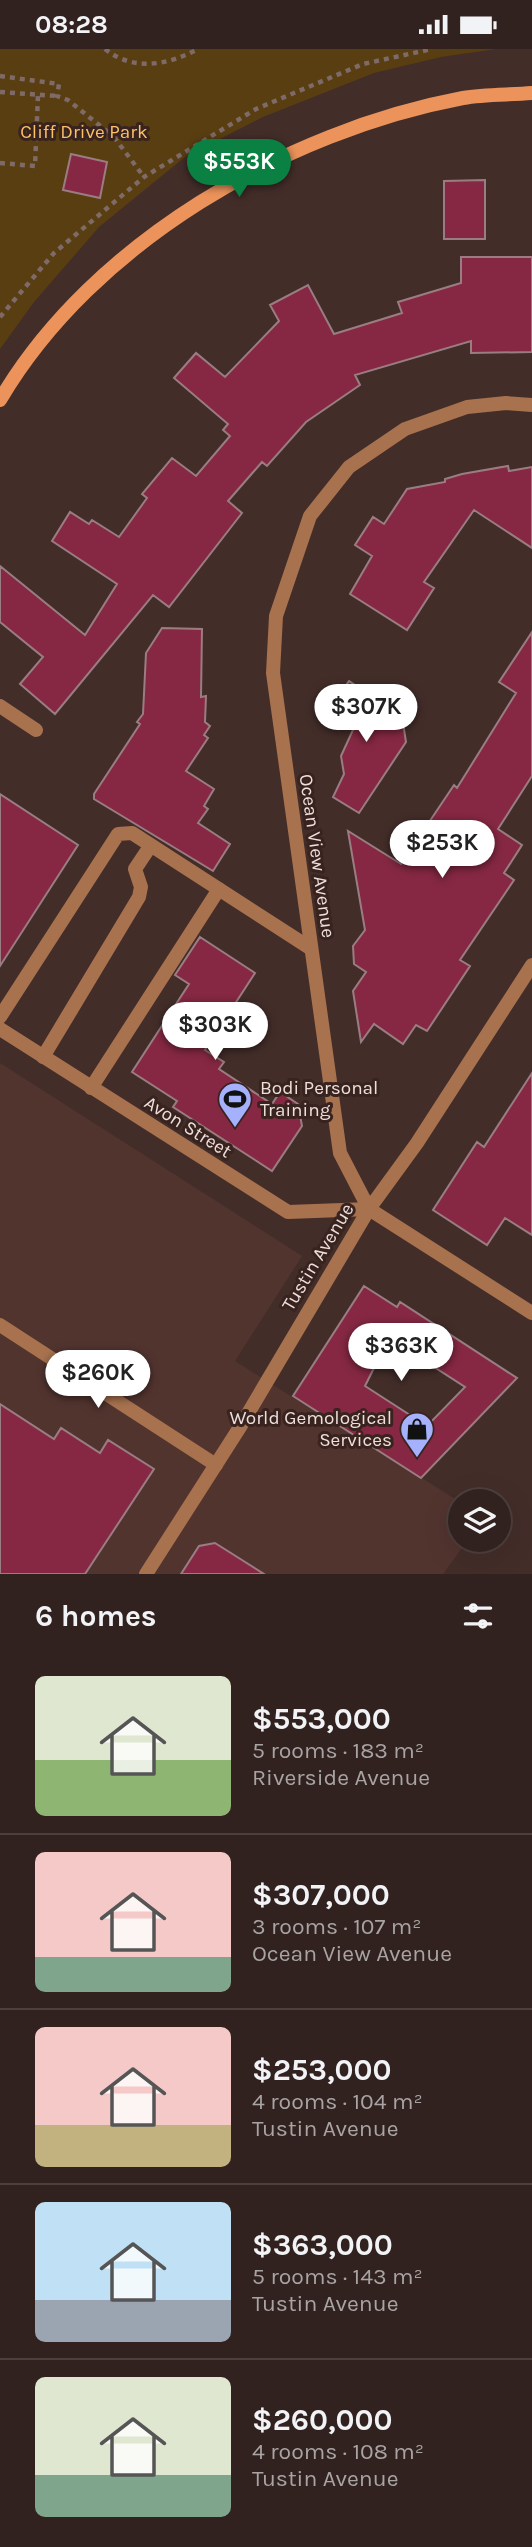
<!DOCTYPE html>
<html lang="en">
<head>
<meta charset="utf-8">
<style>
  :root { --surface:#32221f; --page:#3d2f2c; --text:#f1f3f6; --muted:#a8a4a4; --line:#4d3f3d; --accent:#0b8043 }
  body { margin:0; font-family:Karla,sans-serif; background:var(--page); color:var(--text); height:100vh; display:flex; flex-direction:column; font-size:26px; white-space:nowrap }
  * { box-sizing:border-box; margin:0 }
  p { font-size:23px; color:var(--muted) }
  .icon { flex:none; width:38px; height:38px; fill:none; stroke:currentColor; stroke-width:2; stroke-linecap:round; stroke-linejoin:round }
  .map { position:relative; height:1525px; overflow:hidden }
  .drawer { display:flex; flex-direction:column; background:var(--surface); flex:1 }
  .drawer>* { flex:none }
  .buttons { position:absolute; left:448px; top:1440px; display:grid; gap:14px }
  .buttons a { display:grid; place-items:center; width:63px; height:63px; border-radius:50%; background:var(--surface); box-shadow:0 7px 28px #0002,0 0 0 2px var(--line); font-size:35px }
  .price { position:absolute; translate:-50% -60px; padding:0 16px; border-radius:24px; background:#fff; color:#222; font-size:23px; line-height:46px; filter:drop-shadow(0 2px 4px #0008) }
  .price::after { content:''; position:absolute; left:50%; top:42px; width:21px; height:16px; margin-left:-10px; background:inherit; clip-path:polygon(0 0,100% 0,50% 100%) }
  .price.active { background:var(--accent); color:#fff }
  ul { padding:0; list-style:none }
  li { display:flex; align-items:center; gap:21px; height:175px; padding:0 35px }
  li+li { border-top:2px solid var(--line) }
  li span { display:grid; place-items:center; flex:none; width:196px; height:140px; border-radius:10px; color:#555 }
  li>.icon { margin-inline-start:auto }
  span .icon { width:84px; height:84px; fill:#fffc; stroke-width:1 }
  li b { font-size:30px }
  h2 { display:flex; justify-content:space-between; align-items:center; height:84px; padding:0 35px; font-size:30px }
  .status { display:flex; justify-content:space-between; align-items:center; height:49px; padding:0 35px; background:var(--surface); direction:ltr }
  .status svg { height:19px; fill:currentColor }
  .map>svg:first-child { display:block }
  .built { fill:#52342f }
  .green { fill:#593e12 }
  .building { fill:#862843; stroke:#997d82; stroke-width:2; fill-rule:evenodd }
  .lines { fill:none; stroke-linecap:round; stroke-linejoin:round }
  .path { stroke:#7e6a67; stroke-width:4.5; stroke-dasharray:5 5; stroke-linecap:butt }
  .service { stroke:#a8724f; stroke-width:14 }
  .minor { stroke:#a8724f; stroke-width:14 }
  .tertiary { stroke:#a8724f; stroke-width:14 }
  .secondary { stroke:#eb935a; stroke-width:14 }
  .labels { text-anchor:middle; dominant-baseline:central; stroke-width:6; stroke-linejoin:round; paint-order:stroke }
  .park-label { font-size:19px; fill:#fcc066; stroke:#38231f }
  .street-label { font-size:19px; fill:#eedfdc; stroke:#38231f }
  .poi-label { font-size:19px; fill:#eedfdc; stroke:#38231f; text-anchor:start }
</style>
</head>
<body>
<div class="status"><b>08:28</b><svg viewBox="0 0 49 12"><path d="M0 12V9h3v3zM5 12V6h3v6zM10 12V3h3v9zM15 12V0h3v12zM26 1h20v11H26zM47 4h2v5h-2z"/></svg></div>
<div class="map">
<svg width="532" height="1525" viewBox="0 0 532 1525">
  <rect width="100%" height="100%" fill="#432d29"/>
  <path class="built" d="M 0,1014 L 302,1207 L 235,1312 L 460,1453 L 460,1491 L 468,1491 L 443,1525 L 0,1525 Z"/>
  <path class="green" d="M 0,0 L 496,0 L 441,8 L 374,24 L 263,68 L 185,108 L 99,178 L 34,253 L 0,300 Z"/>
  <path class="building" d="M 71,105 L 107,113 L 100,149 L 63,141 Z
    M 485,131 L 485,190 L 444,190 L 444,132 Z
    M 461,208 L 532,208 L 532,303 L 471,304 L 471,292 L 355,326 L 360,336 L 306,373 L 267,417 L 262,413 L 228,452 L 242,464 L 169,558 L 153,546 L 55,665 L 20,635 L 43,608 L 0,573 L 0,517 L 85,586 L 117,535 L 52,492 L 70,463 L 89,475 L 92,471 L 119,488 L 147,449 L 142,445 L 172,409 L 196,427 L 230,387 L 223,381 L 228,375 L 174,329 L 196,304 L 225,328 L 279,272 L 270,256 L 308,236 L 334,285 L 402,264 L 398,253 L 461,234 Z
    M 508,417 L 509,422 L 532,418 L 532,499 L 474,461 L 424,533 L 434,539 L 407,581 L 350,545 L 372,507 L 355,496 L 373,468 L 384,475 L 407,440 L 445,433 L 445,430 L 462,425 Z
    M 162,579 L 202,580 L 201,648 L 206,647 L 205,673 L 210,677 L 204,686 L 208,689 L 186,722 L 214,740 L 204,757 L 208,760 L 198,774 L 230,795 L 213,822 L 94,750 L 94,745 L 140,675 L 137,673 L 143,665 L 146,604 Z
    M 532,583 L 532,727 L 498,780 L 522,796 L 504,824 L 514,831 L 460,911 L 470,917 L 427,982 L 416,976 L 403,995 L 374,975 L 361,993 L 353,942 L 366,923 L 354,915 L 353,897 L 365,881 L 348,782 L 401,815 L 454,736 L 457,739 L 516,644 L 499,633 Z
    M 349,632 L 402,667 L 406,693 L 359,764 L 333,748 L 344,725 L 341,707 L 353,681 L 326,665 Z
    M 0,745 L 78,796 L 0,917 Z
    M 200,888 L 255,924 L 205,1001 L 224,1013 L 219,1020 L 272,1055 L 280,1043 L 298,1055 L 302,1077 L 272,1122 L 173,1058 L 177,1052 L 132,1023 L 189,935 L 175,926 Z
    M 532,1024 L 532,1186 L 505,1169 L 487,1196 L 433,1161 L 477,1093 L 484,1098 Z
    M 364,1237 L 397,1258 L 400,1253 L 517,1329 L 421,1429 L 293,1347 ZM 389,1289 L 465,1338 L 427,1377 L 365,1337 Z
    M 0,1355 L 54,1390 L 61,1379 L 100,1404 L 108,1391 L 154,1420 L 85,1525 L 0,1525 Z
    M 215,1494 L 264,1525 L 181,1525 L 199,1497 Z"/>
  <g class="lines">
    <path class="path" d="M 105,0 C 134,23 168,16 198,0
      M 0,27 L 59,35 L 57,47 L 68,51 L 114,88 L 56,81
      M 0,43 L 57,47
      M 114,88 L 144,128
      M 0,114 L 35,117 L 38,46
      M 0,268 L 54,204 L 144,128 L 256,60 L 363,15 L 432,0"/>
    <path class="service" d="M 0,657 L 36,681
      M 0,968 L 118,785 L 132,784 L 310,899
      M 43,1008 L 139,848 L 141,838 L 135,820 L 151,796
      M 91,1039 L 219,840
      M 369,1160 L 532,1264"/>
    <path class="minor" d="M 0,980 L 288,1163 L 369,1160
      M 369,1160 L 340,1104 L 273,624 L 276,567 L 310,467 L 349,418 L 405,380 L 467,358 L 506,354 L 532,356
      M 369,1160 L 417,1094 L 532,916
      M 0,1276 L 216,1416"/>
    <path class="tertiary" d="M 146,1525 L 240,1378 L 369,1160"/>
    <path class="secondary" d="M 0,351 C 93,193 287,82 463,49 C 485,45 509,46 532,44"/>
  </g>
  <defs>
    <g id="stadium-pin" transform="scale(1.75)"><path d="M0 17L-7.5 6A9.5 9.5 0 1 1 7.5 6Z" fill="#a5b1fc" stroke="#38231f"/><path d="M0-5a6.5 5 0 1 0 0 10a6.5 5 0 1 0 0-10ZM-3.5-1.8h7v3.6h-7Z" fill="#111"/></g>
    <g id="shop-pin" transform="scale(1.75)"><path d="M0 17L-7.5 6A9.5 9.5 0 1 1 7.5 6Z" fill="#a5b1fc" stroke="#38231f"/><path d="M-5-2.5h2.3a2.7 3.5 0 0 1 5.4 0H5L5.5 6h-11ZM-1.5-2.5h3a1.5 2.3 0 0 0-3 0Z" fill="#111"/></g>
  </defs>
  <g fill-rule="evenodd">
    <use href="#stadium-pin" x="235" y="1050"/>
    <use href="#shop-pin" x="417" y="1380"/>
  </g>
  <g class="labels">
    <g class="park-label">
      <text x="84" y="83">Cliff Drive Park</text>
    </g>
    <g class="street-label">
      <text transform="translate(317 807) rotate(82)">Ocean View Avenue</text>
      <text transform="translate(188 1078) rotate(32)">Avon Street</text>
      <text transform="translate(318 1208) rotate(-59)">Tustin Avenue</text>
    </g>
    <g class="poi-label">
      <text x="260" y="1039">Bodi Personal<tspan x="260" dy="22">Training</tspan></text>
      <text x="392" y="1369" text-anchor="end">World Gemological<tspan x="392" dy="22">Services</tspan></text>
    </g>
  </g>
</svg>
<div class="buttons">
<a><svg class="icon" aria-label="layers" viewBox="0 0 24 24"><path d="M12 4l9 5-9 5-9-5zM3 14l9 5 9-5"/></svg></a>
</div>
<b class="price active" style="left:239px;top:150px">$553K</b>
<b class="price" style="left:366px;top:695px">$307K</b>
<b class="price" style="left:442px;top:831px">$253K</b>
<b class="price" style="left:215px;top:1013px">$303K</b>
<b class="price" style="left:401px;top:1334px">$363K</b>
<b class="price" style="left:98px;top:1361px">$260K</b>
</div>
<section class="drawer">
<h2>6 homes<svg class="icon" aria-label="filters" viewBox="0 0 24 24"><path d="M4 7h16M4 17h16"/><circle cx="9" cy="7" r="2"/><circle cx="15" cy="17" r="2"/></svg></h2>
<ul>
<li><span style="background:linear-gradient(#dfe7d0 60%,#8fb573 0)"><svg class="icon" aria-label="home" viewBox="0 0 24 24"><path d="M3 11l9-7 9 7M6 9v11h12V9"/></svg></span><div><b>$553,000</b><p>5 rooms · 183 m²</p><p>Riverside Avenue</p></div></li>
<li><span style="background:linear-gradient(#f6c9c9 75%,#7fa58c 0)"><svg class="icon" aria-label="home" viewBox="0 0 24 24"><path d="M3 11l9-7 9 7M6 9v11h12V9"/></svg></span><div><b>$307,000</b><p>3 rooms · 107 m²</p><p>Ocean View Avenue</p></div></li>
<li><span style="background:linear-gradient(#f6c9c9 70%,#c2b280 0)"><svg class="icon" aria-label="home" viewBox="0 0 24 24"><path d="M3 11l9-7 9 7M6 9v11h12V9"/></svg></span><div><b>$253,000</b><p>4 rooms · 104 m²</p><p>Tustin Avenue</p></div></li>
<li><span style="background:linear-gradient(#bfe0f5 70%,#9aa5b1 0)"><svg class="icon" aria-label="home" viewBox="0 0 24 24"><path d="M3 11l9-7 9 7M6 9v11h12V9"/></svg></span><div><b>$363,000</b><p>5 rooms · 143 m²</p><p>Tustin Avenue</p></div></li>
<li><span style="background:linear-gradient(#dfe7d0 70%,#7fa58c 0)"><svg class="icon" aria-label="home" viewBox="0 0 24 24"><path d="M3 11l9-7 9 7M6 9v11h12V9"/></svg></span><div><b>$260,000</b><p>4 rooms · 108 m²</p><p>Tustin Avenue</p></div></li>
</ul>
</section>
</body>
</html>
